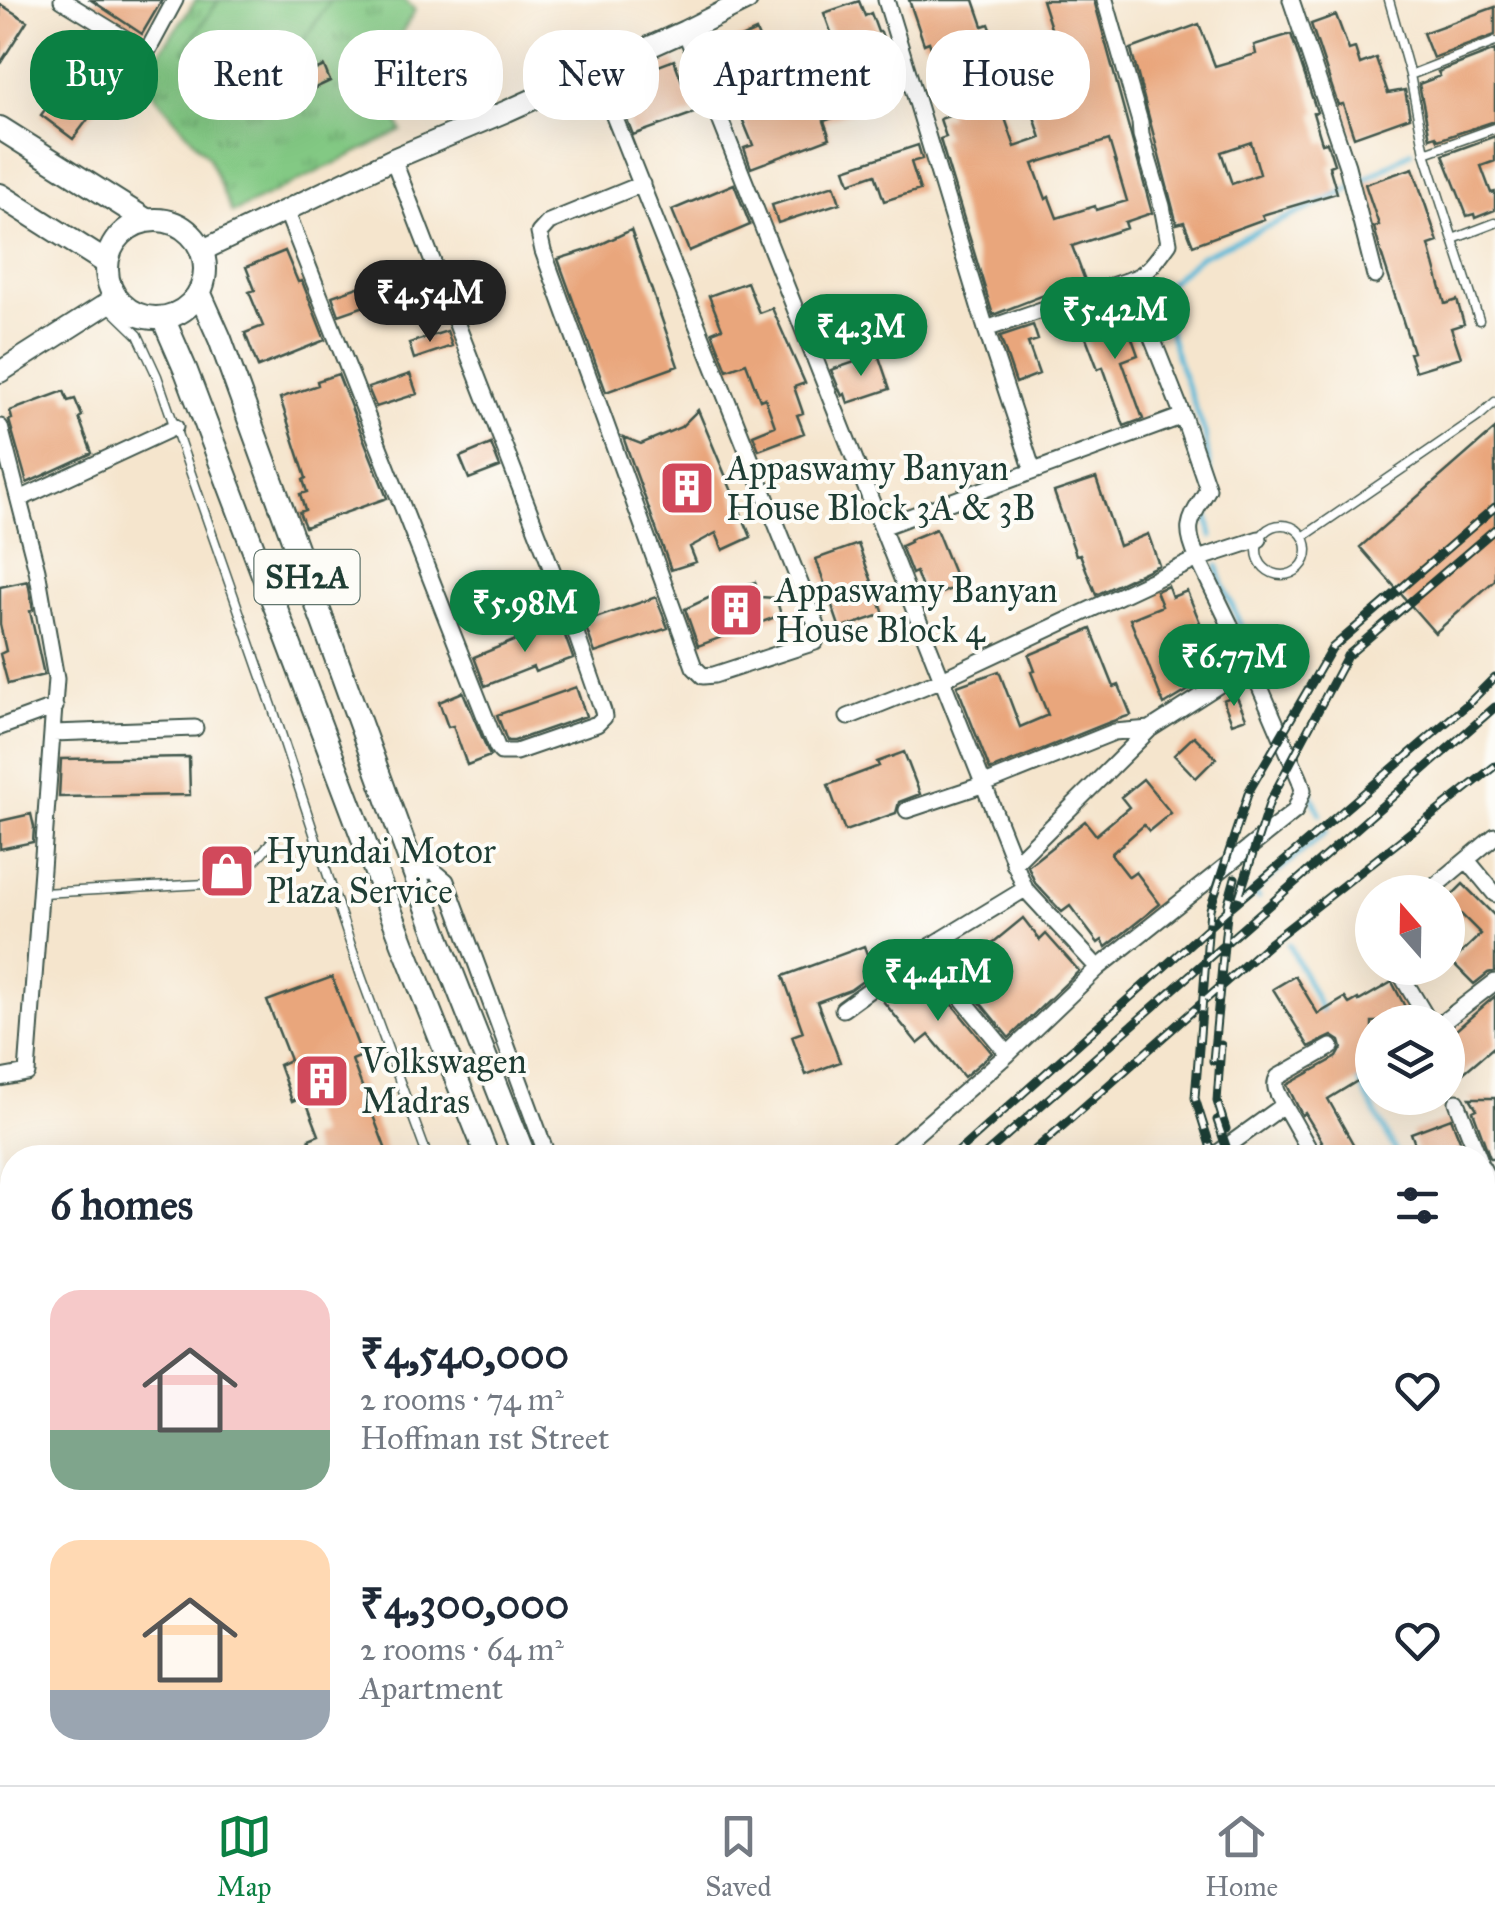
<!DOCTYPE html>
<html lang="en">
<head>
<meta charset="utf-8">
<style>
  :root { --surface:#fff; --page:#f2f2f3; --text:#1f2937; --muted:#747a83; --line:#e0e1e3; --accent:#0b8043 }
  body { margin:0; font-family:"IM FELL Great Primer",serif; background:var(--page); color:var(--text); height:100vh; display:flex; flex-direction:column; font-size:38px; white-space:nowrap }
  * { box-sizing:border-box; margin:0 }
  p { font-size:32px; color:var(--muted) }
  .icon { flex:none; width:55px; height:55px; fill:none; stroke:currentColor; stroke-width:2; stroke-linecap:round; stroke-linejoin:round }
  .map { position:relative; flex:1; overflow:hidden }
  .side { position:absolute; left:0px; top:1145px; width:1495px; height:640px; display:flex; flex-direction:column; background:var(--surface); border-radius:40px 40px 0 0; box-shadow:0 10px 40px #0002 }
  .side>* { flex:none }
  .top-card { position:absolute; left:30px; top:30px; width:1435px; height:90px; display:flex; gap:20px }
  .needle { width:65px; rotate:340deg }
  .tools { position:absolute; left:1355px; top:875px; display:grid; gap:20px }
  .tools a { display:grid; place-items:center; width:110px; height:110px; border-radius:50%; background:var(--surface); box-shadow:0 10px 40px #0002; font-size:50px }
  .price { position:absolute; translate:-50% -85px; padding:0 22px; border-radius:35px; background:var(--accent); color:#fff; font-size:32px; line-height:65px; filter:drop-shadow(0 2px 5px #0008) }
  .price::after { content:''; position:absolute; left:50%; top:60px; width:30px; height:22px; margin-left:-15px; background:inherit; clip-path:polygon(0 0,100% 0,50% 100%) }
  .price.on { background:#222; color:#fff }
  ul { padding:0; list-style:none }
  li { display:flex; align-items:center; gap:30px; height:250px; padding:0 50px }
  li span { display:grid; place-items:center; flex:none; width:280px; height:200px; border-radius:30px; color:#555 }
  li>.icon { margin-inline-start:auto }
  span .icon { width:120px; height:120px; fill:#fffc; stroke-width:1 }
  li b { font-size:42px }
  h2 { display:flex; justify-content:space-between; align-items:center; height:120px; padding:0 50px; font-size:42px }
  .tag { padding:0 35px; border-radius:40px; background:var(--surface); box-shadow:0 10px 40px #0002; font-size:35px; line-height:90px }
  .tag.on { background:var(--accent); color:#fff }
  .tabs { display:flex; justify-content:space-around; align-items:center; height:140px; border-top:2px solid var(--line); background:var(--surface); font-size:28px; color:var(--muted) }
  .tabs a { display:grid; justify-items:center; gap:5px }
  .tabs .on { color:var(--accent) }
  .map>svg:first-child { display:block }
  .park { fill:url(#park-tufts); stroke:#51835c; stroke-width:2.5 }
  .garden { fill:#83c984; stroke:#51835c; stroke-width:2.5 }
  .lines { fill:none; stroke-linecap:round; stroke-linejoin:round }
  .stream { stroke:#5ab9d8; stroke-width:5 }
  .building { fill:#e9a67c; fill-rule:evenodd }
  .lane-casing { stroke:#3f564b; stroke-width:11 }
  .street-casing { stroke:#3f564b; stroke-width:19 }
  .secondary-casing { stroke:#3f564b; stroke-width:24 }
  .primary-casing { stroke:#3f564b; stroke-width:26 }
  .lane { stroke:#fff; stroke-width:8 }
  .street { stroke:#fff; stroke-width:15 }
  .secondary { stroke:#fff; stroke-width:20 }
  .primary { stroke:#fff; stroke-width:22 }
  .rail-casing { stroke:#1f3d34; stroke-width:9 }
  .rail { stroke:#fdfcf7; stroke-width:5; stroke-dasharray:15; stroke-linecap:butt }
  .labels { text-anchor:middle; dominant-baseline:central; stroke-width:8; stroke-linejoin:round; paint-order:stroke }
  .shield { fill:#fdfcf7; stroke:#62766e; stroke-width:2.5 }
  .shield-label { font-size:32px; font-weight:bold; fill:#1f3d34 }
  .poi-label { font-size:35px; fill:#1f3d34; stroke:#fdfcf7; text-anchor:start }
</style>
</head>
<body>
<div class="map">
<svg width="1495" height="1785" viewBox="0 0 1495 1785">
  <defs>
    <pattern id="park-tufts" width="24" height="20" patternUnits="userSpaceOnUse" patternTransform="scale(2.5)"><rect width="24" height="20" fill="#83c984"/><path d="M3 7l-1-3M5 7V3M7 7l1-3M15 17l-1-3M17 17v-4M19 17l1-3" fill="none" stroke="#6ba46d"/></pattern>
  </defs>
  <rect width="100%" height="100%" fill="#fdfcf7"/>
  <filter id="ink" filterUnits="userSpaceOnUse"><feTurbulence type="fractalNoise" baseFrequency=".01" numOctaves="2"/><feDisplacementMap in="SourceGraphic" scale="20" xChannelSelector="R" yChannelSelector="G"/><feConvolveMatrix kernelMatrix="1 2 1 2 8 2 1 2 1" color-interpolation-filters="sRGB"/></filter>
  <filter id="wash" filterUnits="userSpaceOnUse"><feTurbulence type="fractalNoise" baseFrequency=".0048" numOctaves="4" result="noise"/><feDisplacementMap in="SourceGraphic" scale="40" xChannelSelector="R" yChannelSelector="G"/><feGaussianBlur stdDeviation="2.25" result="paint"/><feColorMatrix in="noise" values="0 0 0 0 0 0 0 0 0 0 0 0 0 0 0 0 0 1.4 0 .05"/><feComposite in="paint" operator="in"/></filter>
  <g filter="url(#wash)">
    <rect width="100%" height="100%" fill="#f5e5cd"/>
    <path class="park" d="M 196,0 L 404,0 L 415,10 L 375,78 L 402,131 L 232,213 L 208,157 L 141,79 Z"/>
    <path class="garden" d="M 219,0 L 331,0 L 261,102 L 184,51 Z"/>
    <g class="lines">
      <path class="stream" d="M 1211,480 L 1205,433 L 1177,358 L 1158,292 L 1201,256 L 1341,194 L 1411,152
        M 1208,501 L 1207,512 L 1212,536
        M 1218,566 L 1220,576 L 1253,656
        M 1308,786 L 1320,814
        M 1258,898 L 1253,892 L 1327,831
        M 1289,944 L 1325,1017
        M 1356,1076 L 1399,1158
        M 1482,1271 L 1495,1264"/>
    </g>
    <g id="blocks">
      <path class="building" d="M 91,0 L 162,0 L 142,34 Z
        M 909,0 L 974,0 L 983,26 L 989,24 L 1005,66 L 989,72 L 1015,147 L 1041,138 L 1027,95 L 1060,85 L 1049,50 L 1057,47 L 1042,0 L 1094,0 L 1152,213 L 1125,222 L 1127,228 L 1072,246 L 1086,283 L 1055,293 L 1054,291 L 993,315 L 940,139 L 946,137 L 940,119 L 949,116 L 940,92 L 946,90 L 929,42 L 924,44 ZM 1109,140 L 1127,201 L 1096,210 L 1095,206 L 1057,218 L 1049,197 L 1046,199 L 1033,164 Z
        M 859,1 L 865,16 L 871,13 L 878,32 L 881,32 L 892,65 L 864,74 L 874,104 L 824,121 L 830,138 L 751,168 L 744,148 L 753,145 L 714,50 L 756,31 L 777,80 L 814,67 L 810,55 L 836,46 L 824,13 Z
        M 0,4 L 27,21 L 0,64 Z
        M 1495,7 L 1495,35 L 1433,58 L 1423,33 Z
        M 1336,15 L 1349,50 L 1355,48 L 1360,64 L 1376,58 L 1388,93 L 1405,90 L 1410,117 L 1354,137 L 1343,104 L 1338,105 L 1311,24 Z
        M 1199,24 L 1215,66 L 1256,54 L 1254,45 L 1291,34 L 1317,112 L 1313,113 L 1322,143 L 1327,142 L 1334,164 L 1329,166 L 1337,193 L 1262,215 L 1264,219 L 1193,245 L 1184,222 L 1177,224 L 1131,49 ZM 1251,142 L 1260,174 L 1232,184 L 1221,152 Z
        M 1495,50 L 1495,121 L 1438,140 L 1436,136 L 1430,138 L 1419,84 L 1440,76 L 1438,72 Z
        M 88,52 L 121,75 L 73,139 L 41,115 Z
        M 674,60 L 694,113 L 633,135 L 613,83 Z
        M 324,66 L 330,81 L 313,89 L 306,74 Z
        M 1495,136 L 1495,161 L 1481,166 L 1491,193 L 1495,192 L 1495,210 L 1475,218 L 1474,214 L 1467,216 L 1443,155 Z
        M 918,145 L 922,159 L 911,162 L 920,190 L 884,201 L 875,174 L 850,183 L 845,169 Z
        M 1413,168 L 1438,242 L 1429,245 L 1445,304 L 1457,300 L 1464,324 L 1451,328 L 1461,357 L 1415,371 L 1409,353 L 1413,352 L 1381,253 L 1374,227 L 1379,225 L 1365,184 Z
        M 734,184 L 750,225 L 689,251 L 672,210 Z
        M 834,185 L 840,203 L 778,223 L 772,205 Z
        M 631,230 L 678,366 L 606,392 L 558,259 L 591,249 Z
        M 285,251 L 298,282 L 302,281 L 325,340 L 258,367 L 245,333 L 263,326 L 249,292 L 255,290 L 246,267 Z
        M 378,280 L 385,299 L 339,315 L 332,296 Z
        M 747,282 L 759,313 L 772,308 L 805,383 L 794,387 L 803,413 L 797,415 L 804,433 L 759,450 L 753,435 L 775,426 L 765,398 L 760,400 L 746,363 L 727,370 L 712,332 L 722,328 L 709,296 Z
        M 1123,313 L 1138,355 L 1122,361 L 1143,419 L 1124,426 L 1103,367 L 1098,369 L 1082,327 Z
        M 1033,325 L 1038,340 L 1028,343 L 1039,374 L 1016,383 L 1000,336 Z
        M 447,331 L 452,346 L 414,359 L 409,343 Z
        M 878,354 L 890,389 L 848,403 L 845,394 L 842,396 L 831,370 Z
        M 338,374 L 387,498 L 305,527 L 299,512 L 305,510 L 300,494 L 307,492 L 303,480 L 306,478 L 280,398 L 318,385 L 317,381 Z
        M 410,374 L 417,394 L 376,407 L 368,388 Z
        M 64,391 L 68,401 L 75,399 L 82,416 L 79,418 L 92,453 L 27,483 L 9,420 L 12,419 L 10,411 Z
        M 698,410 L 751,537 L 723,550 L 716,533 L 690,547 L 696,562 L 671,570 L 623,437 L 641,444 L 681,427 Z
        M 1495,429 L 1495,580 L 1435,633 L 1360,547 Z
        M 491,444 L 500,467 L 469,479 L 460,457 Z
        M 1096,478 L 1119,546 L 1148,534 L 1159,565 L 1096,595 L 1080,554 L 1076,555 L 1054,492 Z
        M 936,529 L 959,586 L 926,599 L 916,572 L 912,574 L 901,546 L 910,542 L 909,540 Z
        M 858,544 L 884,614 L 840,629 L 816,559 Z
        M 28,581 L 33,610 L 30,611 L 44,675 L 8,684 L 0,654 L 6,651 L 0,624 L 0,587 Z
        M 755,582 L 759,597 L 776,598 L 781,615 L 698,646 L 685,609 L 719,593 Z
        M 1168,586 L 1172,597 L 1187,591 L 1220,671 L 1164,705 L 1130,619 L 1162,606 L 1156,591 Z
        M 656,597 L 668,628 L 595,653 L 584,622 Z
        M 560,622 L 573,658 L 535,672 L 533,667 L 485,686 L 474,657 Z
        M 1091,629 L 1114,687 L 1119,685 L 1131,715 L 1110,722 L 990,770 L 957,686 L 999,671 L 1020,727 L 1048,715 L 1031,672 L 1035,671 L 1029,655 Z
        M 576,687 L 586,716 L 514,741 L 507,741 L 497,715 Z
        M 463,692 L 490,756 L 467,765 L 453,726 L 448,727 L 439,702 Z
        M 1236,695 L 1246,718 L 1232,723 L 1223,700 Z
        M 1194,736 L 1216,758 L 1196,778 L 1174,755 Z
        M 904,752 L 920,794 L 899,802 L 896,813 L 845,831 L 828,785 L 879,766 L 877,762 Z
        M 189,757 L 190,795 L 59,797 L 61,759 Z
        M 1143,779 L 1171,813 L 1149,831 L 1144,825 L 1111,854 L 1129,877 L 1136,872 L 1160,904 L 1106,947 L 1102,940 L 1098,943 L 1070,906 L 1062,912 L 1035,883 L 1028,866 L 1085,821 L 1096,835 L 1129,807 L 1121,797 Z
        M 31,814 L 34,827 L 33,842 L 0,849 L 0,821 Z
        M 1463,884 L 1495,916 L 1495,971 L 1488,973 L 1474,984 L 1452,962 L 1481,934 L 1461,914 L 1448,927 L 1448,899 Z
        M 1023,918 L 1040,940 L 1046,934 L 1079,971 L 1009,1038 L 956,973 Z
        M 864,946 L 874,973 L 850,990 L 817,1002 L 840,1062 L 806,1075 L 792,1036 L 803,1032 L 783,976 Z
        M 922,976 L 934,990 L 938,987 L 992,1053 L 964,1077 L 929,1035 L 918,1044 L 883,1001 L 894,992 L 897,996 Z
        M 1295,976 L 1318,1014 L 1345,998 L 1349,1004 L 1358,999 L 1359,1001 L 1392,982 L 1413,1022 L 1372,1022 L 1372,1072 L 1328,1099 L 1361,1158 L 1330,1158 L 1321,1142 L 1322,1141 L 1305,1113 L 1302,1115 L 1287,1085 L 1337,1057 L 1342,1048 L 1340,1041 L 1332,1036 L 1309,1047 L 1273,989 Z
        M 332,977 L 362,1056 L 352,1060 L 389,1158 L 316,1158 L 309,1139 L 319,1135 L 304,1096 L 292,1101 L 279,1065 L 290,1060 L 267,1001 Z
        M 1495,996 L 1495,1046 L 1462,1074 L 1448,1060 L 1448,1037 Z
        M 1470,1098 L 1495,1098 L 1495,1158 L 1490,1158 L 1473,1111 L 1477,1109 Z
        M 1451,1118 L 1467,1158 L 1420,1158 L 1411,1133 Z"/>
    </g>
  </g>
  <g filter="url(#ink)">
    <use href="#blocks" fill-opacity="0" stroke="#3f564b" stroke-width="2.5"/>
    <g class="lines">
      <g class="lane-casing">
        <path id="lane" d="M 1389,0 L 1410,75 L 1425,153 L 1479,320
          M 1410,75 L 1495,42
          M 1425,153 L 1495,128
          M 1453,239 L 1495,223
          M 109,307 L 138,335 L 157,376 L 272,706 L 361,976 L 428,1158
          M1257 550a25 25 0 1 1 50 0a25 25 0 1 1-50 0Z
          M 1303,537 L 1478,417 L 1495,402
          M 42,893 L 206,884 C 245,876 251,866 275,837
          M 967,1772 L 1014,1785"/>
      </g>
      <g class="street-casing">
        <path id="street" d="M 62,0 L 147,52 L 175,0
          M 1105,0 L 1140,122 L 1141,135 L 1162,206 L 1169,243 C 1157,259 1149,274 1129,280
          M 1291,0 L 1347,166 L 1375,276
          M 685,31 L 1025,889 L 1098,968
          M 596,71 L 819,631 L 815,642 L 714,675 L 703,676 L 694,667 L 543,251 L 539,233 L 549,222 L 642,184
          M 286,210 L 497,747 L 501,752 L 516,752 L 597,724 L 604,717 L 603,711 L 571,619 L 393,159
          M 986,329 L 1033,471
          M 0,427 L 37,570 L 56,679 L 27,1073 L 0,1078
          M 20,499 L 175,427
          M 882,527 L 1183,416
          M 848,717 L 940,680 L 1198,559 C 1182,525 1191,519 1208,489 L 1183,416 L 1129,280 L 986,329 L 886,0
          M 0,727 L 55,707
          M 53,733 L 195,728
          M 907,810 L 982,785 L 1114,732 L 1150,729 L 1250,665
          M 1467,860 L 1495,894
          M 1014,864 L 1150,729
          M 415,872 L 434,871 L 446,881 L 548,1158
          M 1428,892 L 1495,836
          M 923,951 L 1008,1054
          M 1397,968 L 1429,1022
          M 843,1009 L 923,951 L 1025,889
          M 1443,1022 L 1495,982
          M 1457,1102 L 1479,1158
          M 1284,1105 C 1279,1095 1272,1087 1278,1077 L 1331,1047
          M 888,1158 L 1008,1054 L 1098,968 L 1295,811 L 1303,790 L 1300,780 L 1257,680 L 1198,559 L 1259,539
          M 1211,1158 L 1284,1105 L 1314,1158
          M 1482,1167 L 1495,1193
          M 1482,1281 L 1495,1275
          M 0,1421 L 12,1421
          M 1482,1461 L 1495,1456
          M 1482,1579 L 1495,1577
          M 0,1620 L 12,1620
          M 1482,1737 L 1495,1734
          M 0,1754 L 12,1755
          M 188,1772 L 193,1776 L 197,1785
          M 615,1772 L 622,1785
          M 802,1772 L 805,1785
          M 1481,1772 L 1484,1785
          M 442,1785 L 457,1772
          M 675,1785 L 720,1772
          M 1326,1785 L 1367,1772"/>
      </g>
      <g class="secondary-casing">
        <path id="secondary" d="M 203,250 L 393,159 L 507,111 L 685,31 L 747,0
          M 0,372 L 116,298"/>
      </g>
      <g class="primary-casing">
        <path id="primary" d="M 0,128 L 146,220
          M 0,195 L 107,263
          M107 269a49 49 0 1 1 98 0a49 49 0 1 1-98 0Z
          M 200,294 L 220,339 L 436,932 L 525,1158
          M 163,318 L 186,371 L 403,944 L 488,1158
          M 1024,1772 L 1069,1785
          M 1159,1772 L 1208,1785"/>
      </g>
      <use href="#lane" class="lane"/>
      <use href="#street" class="street"/>
      <use href="#secondary" class="secondary"/>
      <use href="#primary" class="primary"/>
      <g class="rail-casing">
        <path id="rail" d="M 1239,897 L 1270,801 L 1347,656 L 1495,529
          M 1221,1045 L 1217,1101 L 1226,1129
          M 1213,1061 L 1228,903 L 1235,878
          M 1217,1120 L 1230,1158
          M 951,1158 L 1232,906 L 1470,702 L 1495,677
          M 981,1158 L 1495,707
          M 1026,1158 L 1271,942 L 1495,766
          M 1214,1158 L 1195,1098 L 1210,909 L 1249,791 L 1332,648 L 1495,507
          M 1407,1772 L 1411,1785
          M 1432,1772 L 1436,1785
          M 244,1785 L 258,1772
          M 302,1785 L 316,1772
          M 325,1785 L 339,1772"/>
      </g>
      <use href="#rail" class="rail"/>
    </g>
  </g>
  <defs>
    <g id="building-square" transform="scale(2.875)"><rect x="-9" y="-9" width="18" height="18" rx="4" fill="#d1495b" stroke="#fdfcf7"/><path d="M-4-6H4V6H1V3H-1V6H-4ZM-2.5-4.3h1.7v1.8h-1.7ZM.8-4.3h1.7v1.8H.8ZM-2.5-1h1.7V.8h-1.7ZM.8-1h1.7V.8H.8Z" fill="#fff"/></g>
    <g id="shop-square" transform="scale(2.875)"><rect x="-9" y="-9" width="18" height="18" rx="4" fill="#d1495b" stroke="#fdfcf7"/><path d="M-5-2.5h2.3a2.7 3.5 0 0 1 5.4 0H5L5.5 6h-11ZM-1.5-2.5h3a1.5 2.3 0 0 0-3 0Z" fill="#fff"/></g>
  </defs>
  <g fill-rule="evenodd">
    <use href="#building-square" x="687" y="488"/>
    <use href="#building-square" x="736" y="610"/>
    <use href="#shop-square" x="227" y="871"/>
    <use href="#building-square" x="322" y="1081"/>
  </g>
  <g class="labels">
    <rect class="shield" x="254.5" y="550" width="105" height="54" rx="8"/>
    <g class="shield-label">
      <text x="307" y="577">SH2A</text>
    </g>
    <g class="poi-label">
      <text x="726" y="468">Appaswamy Banyan<tspan x="726" dy="40">House Block 3A &amp; 3B</tspan></text>
      <text x="775" y="590">Appaswamy Banyan<tspan x="775" dy="40">House Block 4</tspan></text>
      <text x="266" y="851">Hyundai Motor<tspan x="266" dy="40">Plaza Service</tspan></text>
      <text x="361" y="1061">Volkswagen<tspan x="361" dy="40">Madras</tspan></text>
    </g>
  </g>
</svg>
<div class="tools">
<a><svg class="needle" viewBox="-14 -14 28 28"><path d="M0-13l5 13h-10z" fill="#e53935"/><path d="M0 13l5-13h-10z" fill="#747a83"/></svg></a>
<a><svg class="icon" aria-label="layers" viewBox="0 0 24 24"><path d="M12 4l9 5-9 5-9-5zM3 14l9 5 9-5"/></svg></a>
</div>
<b class="price on" style="left:430px;top:345px">₹4.54M</b>
<b class="price" style="left:1115px;top:362px">₹5.42M</b>
<b class="price" style="left:861px;top:379px">₹4.3M</b>
<b class="price" style="left:525px;top:655px">₹5.98M</b>
<b class="price" style="left:1234px;top:709px">₹6.77M</b>
<b class="price" style="left:938px;top:1024px">₹4.41M</b>
<div class="top-card">
<a class="tag on">Buy</a>
<a class="tag">Rent</a>
<a class="tag">Filters</a>
<a class="tag">New</a>
<a class="tag">Apartment</a>
<a class="tag">House</a>
</div>
<section class="side">
<h2>6 homes<svg class="icon" aria-label="filters" viewBox="0 0 24 24"><path d="M4 7h16M4 17h16"/><circle cx="9" cy="7" r="2"/><circle cx="15" cy="17" r="2"/></svg></h2>
<ul>
<li><span style="background:linear-gradient(#f6c9c9 70%,#7fa58c 0)"><svg class="icon" aria-label="home" viewBox="0 0 24 24"><path d="M3 11l9-7 9 7M6 9v11h12V9"/></svg></span><div><b>₹4,540,000</b><p>2 rooms · 74 m²</p><p>Hoffman 1st Street</p></div><svg class="icon" aria-label="heart" viewBox="0 0 24 24"><path d="M12 20l-8-8c-3-5 5-10 8-4 3-6 11-1 8 4z"/></svg></li>
<li><span style="background:linear-gradient(#ffd9b3 75%,#9aa5b1 0)"><svg class="icon" aria-label="home" viewBox="0 0 24 24"><path d="M3 11l9-7 9 7M6 9v11h12V9"/></svg></span><div><b>₹4,300,000</b><p>2 rooms · 64 m²</p><p>Apartment</p></div><svg class="icon" aria-label="heart" viewBox="0 0 24 24"><path d="M12 20l-8-8c-3-5 5-10 8-4 3-6 11-1 8 4z"/></svg></li>
</ul>
</section>
</div>
<nav class="tabs">
<a class="on"><svg class="icon" aria-label="map" viewBox="0 0 24 24"><path d="M3 6l6-2 6 2 6-2v14l-6 2-6-2-6 2zM9 4v14M15 6v14"/></svg>Map</a>
<a><svg class="icon" aria-label="saved" viewBox="0 0 24 24"><path d="M7 4h10v16l-5-4-5 4z"/></svg>Saved</a>
<a><svg class="icon" aria-label="home" viewBox="0 0 24 24"><path d="M3 11l9-7 9 7M6 9v11h12V9"/></svg>Home</a>
</nav>
</body>
</html>
